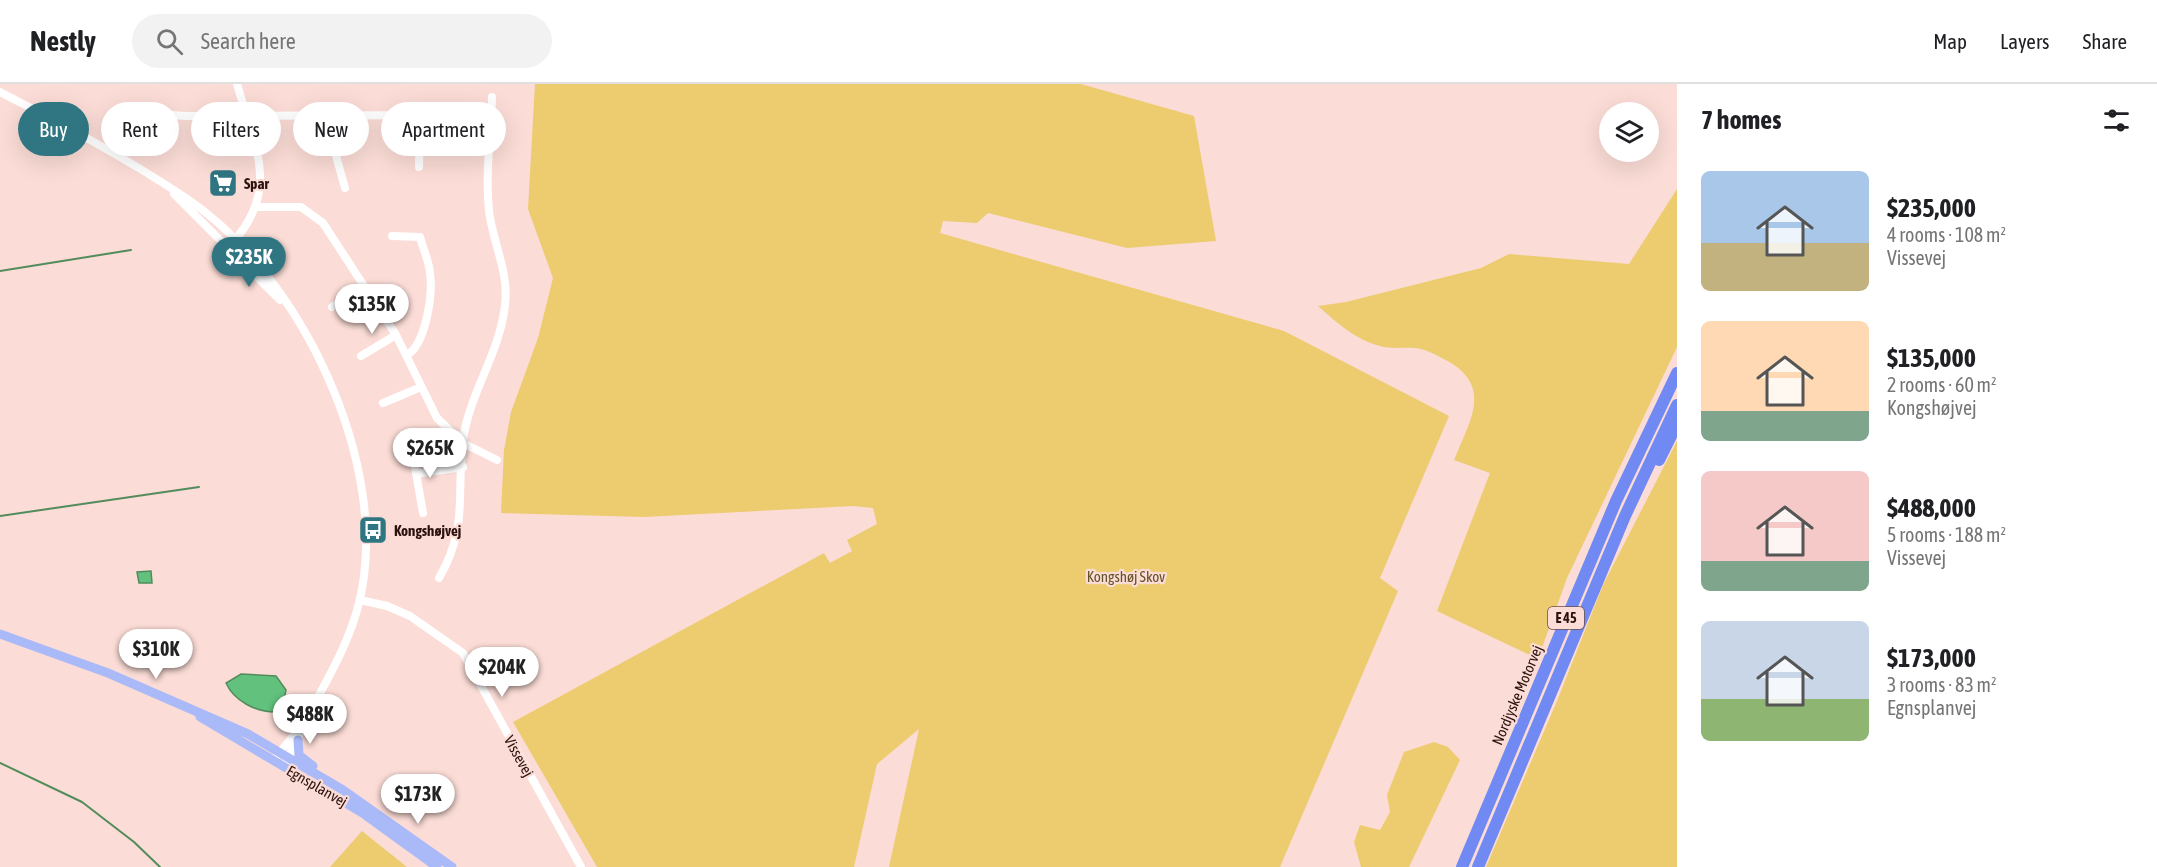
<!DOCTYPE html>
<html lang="en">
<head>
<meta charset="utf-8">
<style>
  :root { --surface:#fff; --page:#f2f2f2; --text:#202124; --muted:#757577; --line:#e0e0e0; --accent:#2f7582 }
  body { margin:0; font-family:"Asap Condensed",sans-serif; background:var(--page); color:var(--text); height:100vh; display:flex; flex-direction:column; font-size:22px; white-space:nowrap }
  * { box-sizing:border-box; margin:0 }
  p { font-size:20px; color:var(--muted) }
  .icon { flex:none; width:33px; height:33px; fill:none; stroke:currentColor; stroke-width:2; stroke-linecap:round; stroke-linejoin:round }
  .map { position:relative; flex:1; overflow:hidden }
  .side { display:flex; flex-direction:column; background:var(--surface); width:480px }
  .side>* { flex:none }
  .guide { position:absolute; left:18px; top:18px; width:570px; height:54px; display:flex; gap:12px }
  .buttons { position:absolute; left:1599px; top:18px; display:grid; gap:12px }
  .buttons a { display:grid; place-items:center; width:60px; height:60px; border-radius:50%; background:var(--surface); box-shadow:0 6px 24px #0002; font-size:30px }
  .price { position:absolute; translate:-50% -51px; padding:0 14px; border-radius:21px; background:#fff; color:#222; font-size:20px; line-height:39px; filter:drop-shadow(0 2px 3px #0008) }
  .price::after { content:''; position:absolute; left:50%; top:36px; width:18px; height:14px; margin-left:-9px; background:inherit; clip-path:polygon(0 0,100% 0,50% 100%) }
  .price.selected { background:var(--accent); color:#fff }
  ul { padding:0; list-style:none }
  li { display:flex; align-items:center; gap:18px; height:150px; padding:0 24px }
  li span { display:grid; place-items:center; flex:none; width:168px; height:120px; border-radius:9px; color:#555 }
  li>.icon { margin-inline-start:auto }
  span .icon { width:72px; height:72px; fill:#fffc; stroke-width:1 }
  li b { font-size:26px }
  h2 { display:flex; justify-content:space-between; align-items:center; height:72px; padding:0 24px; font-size:26px }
  .pill { padding:0 21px; border-radius:27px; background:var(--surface); box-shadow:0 6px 24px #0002; font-size:21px; line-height:54px }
  .pill.selected { background:var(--accent); color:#fff }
  header { display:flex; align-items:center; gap:36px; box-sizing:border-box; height:84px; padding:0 30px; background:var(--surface); border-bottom:2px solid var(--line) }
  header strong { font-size:28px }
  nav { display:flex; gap:33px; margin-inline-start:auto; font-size:21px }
  .search { width:420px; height:54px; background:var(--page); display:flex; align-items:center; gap:15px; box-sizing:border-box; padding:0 21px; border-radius:33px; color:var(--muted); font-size:22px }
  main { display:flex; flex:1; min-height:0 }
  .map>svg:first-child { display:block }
  .green { fill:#eccc6f }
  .water { fill:#62c17d; stroke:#528c5c; stroke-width:1.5 }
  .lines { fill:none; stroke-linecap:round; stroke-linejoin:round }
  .stream { stroke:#528c5c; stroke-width:2 }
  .minor { stroke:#fff; stroke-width:8 }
  .major { stroke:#aab9f8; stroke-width:9 }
  .highway { stroke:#718af3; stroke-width:12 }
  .labels { text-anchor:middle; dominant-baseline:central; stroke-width:4.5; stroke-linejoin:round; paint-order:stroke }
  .shield { fill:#fbdcd6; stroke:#6a4f4a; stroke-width:1.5 }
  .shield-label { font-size:14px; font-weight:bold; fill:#2c120e }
  .poi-label { font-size:15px; font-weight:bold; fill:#2c120e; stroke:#fbdcd6; text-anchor:start }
  .park-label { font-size:15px; fill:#625327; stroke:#fbdcd6 }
  .street-label { font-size:15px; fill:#2c120e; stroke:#fbdcd6 }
</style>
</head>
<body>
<header>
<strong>Nestly</strong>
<div class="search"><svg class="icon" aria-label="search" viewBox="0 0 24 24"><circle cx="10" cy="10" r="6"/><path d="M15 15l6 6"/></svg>Search here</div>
<nav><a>Map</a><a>Layers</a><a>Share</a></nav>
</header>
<main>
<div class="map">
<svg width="1677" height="783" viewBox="0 0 1677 783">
  <rect width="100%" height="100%" fill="#fbdcd6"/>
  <path class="green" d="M 535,0 L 1081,0 L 1194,32 L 1216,157 L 1127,164 L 988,129 L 977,139 L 943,137 L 940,149 L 1284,247 L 1449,332 L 1380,494 L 1398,507 L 1280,783 L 889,783 L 919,645 L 877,680 L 854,783 L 597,783 L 513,638 L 824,469 L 830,479 L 852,467 L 847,456 L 877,440 L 873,424 L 853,422 L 644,433 L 501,429 L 504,366 L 511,328 L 538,254 L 553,194 L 528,125 Z
    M 1677,105 L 1677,263 L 1567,494 L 1538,575 L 1437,527 L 1490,389 L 1454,376 C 1468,340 1493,305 1451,279 C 1442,274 1432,268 1421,265 C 1408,262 1393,266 1380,262 C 1356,256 1336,238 1318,222 L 1346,218 L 1481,184 L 1509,170 L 1629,180 Z
    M 1677,357 L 1677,783 L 1486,783 L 1557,617 L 1603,501 Z
    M 1434,658 L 1448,663 L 1460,676 L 1409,783 L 1361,783 L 1354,758 L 1360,741 L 1380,746 L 1390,728 L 1387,711 L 1404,668 Z
    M 362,747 L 407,783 L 330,783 Z"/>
  <path class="water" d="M 151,487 L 152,499 L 139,499 L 137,488 Z
    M 241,590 L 276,592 L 286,606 L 283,621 L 275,628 C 256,628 234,617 226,599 Z"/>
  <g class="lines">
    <path class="stream" d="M 0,187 L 131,166
      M 0,432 L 199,403
      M 0,679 L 82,718 L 134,758 L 160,783"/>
    <path class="minor" d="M 0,8 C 64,41 126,74 186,114 C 300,190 393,382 359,519 C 348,563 325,598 305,638 C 299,652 293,665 285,679
      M 136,29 L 187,32 L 452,31
      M 325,32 L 345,104
      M 478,32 L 491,32
      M 419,83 L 420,32
      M 174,110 L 280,216
      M 257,123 L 301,123 L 323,139 L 396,251 L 437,334 L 463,359 L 497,376
      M 392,152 L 420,153 C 423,165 429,177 430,189 C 433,210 426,260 407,271
      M 233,158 C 281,105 254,61 237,0
      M 332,223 L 364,202
      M 361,272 L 396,251
      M 383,319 L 421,303
      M 412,366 L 423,429
      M 416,390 L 463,383
      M 439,494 C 469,442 456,411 463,356 C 469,310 500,269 505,221 C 509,187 493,160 489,127 C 485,90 491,50 492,13
      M 360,516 L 387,522 L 410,532 L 463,569 L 581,783
      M 276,673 L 302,641"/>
    <path class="major" d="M 0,550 L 108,589 L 248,650 L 343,706 L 452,783
      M 200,633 L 364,730 L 437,783
      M 298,656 L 299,671 L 313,682"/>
    <path class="highway" d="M 1659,376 L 1677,340
      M 1462,783 L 1616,417 L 1677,289
      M 1478,783 L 1625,432 L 1677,321"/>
  </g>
  <defs>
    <g id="supermarket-square" transform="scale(1.5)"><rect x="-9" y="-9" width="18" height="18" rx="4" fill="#2f7582" stroke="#fbdcd6"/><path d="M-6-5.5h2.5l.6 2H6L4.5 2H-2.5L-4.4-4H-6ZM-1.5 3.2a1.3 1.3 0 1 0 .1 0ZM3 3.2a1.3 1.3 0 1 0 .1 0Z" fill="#fff"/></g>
    <g id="bus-square" transform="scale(1.5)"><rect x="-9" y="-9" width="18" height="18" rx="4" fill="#2f7582" stroke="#fbdcd6"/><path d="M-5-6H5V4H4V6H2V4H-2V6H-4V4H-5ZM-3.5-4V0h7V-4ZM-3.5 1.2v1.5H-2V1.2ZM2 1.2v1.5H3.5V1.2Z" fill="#fff"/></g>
  </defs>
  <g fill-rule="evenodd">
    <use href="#supermarket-square" x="223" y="99"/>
    <use href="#bus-square" x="373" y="446"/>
  </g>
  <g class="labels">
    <rect class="shield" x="1548" y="523" width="36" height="22" rx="4.5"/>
    <g class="shield-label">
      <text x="1566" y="534">E 45</text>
    </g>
    <g class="poi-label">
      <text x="244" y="99">Spar</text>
      <text x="394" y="446">Kongshøjvej</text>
    </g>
    <g class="park-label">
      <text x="1126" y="492">Kongshøj Skov</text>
    </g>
    <g class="street-label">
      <text transform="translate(1517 611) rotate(-67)">Nordjyske Motorvej</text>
      <text transform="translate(519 672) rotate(61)">Vissevej</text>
      <text transform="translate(317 702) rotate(30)">Egnsplanvej</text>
    </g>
  </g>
</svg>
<div class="buttons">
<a><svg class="icon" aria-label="layers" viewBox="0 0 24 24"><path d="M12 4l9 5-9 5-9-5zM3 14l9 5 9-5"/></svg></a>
</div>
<b class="price selected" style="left:249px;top:204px">$235K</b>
<b class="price" style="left:372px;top:251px">$135K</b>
<b class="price" style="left:430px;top:395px">$265K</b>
<b class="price" style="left:156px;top:596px">$310K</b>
<b class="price" style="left:502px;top:614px">$204K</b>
<b class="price" style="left:310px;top:661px">$488K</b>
<b class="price" style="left:418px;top:741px">$173K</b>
<div class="guide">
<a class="pill selected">Buy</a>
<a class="pill">Rent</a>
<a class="pill">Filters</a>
<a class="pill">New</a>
<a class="pill">Apartment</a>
</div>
</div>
<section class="side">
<h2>7 homes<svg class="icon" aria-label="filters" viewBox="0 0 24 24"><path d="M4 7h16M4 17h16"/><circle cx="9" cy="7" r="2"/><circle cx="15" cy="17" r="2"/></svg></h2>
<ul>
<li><span style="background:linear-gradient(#a9c7e8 60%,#c2b280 0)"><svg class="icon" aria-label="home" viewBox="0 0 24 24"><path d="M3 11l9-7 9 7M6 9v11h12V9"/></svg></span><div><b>$235,000</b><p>4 rooms · 108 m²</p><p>Vissevej</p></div></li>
<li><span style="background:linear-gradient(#ffd9b3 75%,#7fa58c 0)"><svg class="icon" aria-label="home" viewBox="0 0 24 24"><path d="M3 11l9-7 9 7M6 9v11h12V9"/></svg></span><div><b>$135,000</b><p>2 rooms · 60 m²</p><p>Kongshøjvej</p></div></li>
<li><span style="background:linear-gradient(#f6c9c9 75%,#7fa58c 0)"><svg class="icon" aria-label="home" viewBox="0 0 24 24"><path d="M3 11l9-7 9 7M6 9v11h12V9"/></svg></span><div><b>$488,000</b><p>5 rooms · 188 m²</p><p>Vissevej</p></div></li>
<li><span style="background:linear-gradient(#c9d6e8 65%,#8fb573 0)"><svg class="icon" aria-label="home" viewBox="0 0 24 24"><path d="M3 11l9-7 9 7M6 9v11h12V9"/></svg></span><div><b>$173,000</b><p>3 rooms · 83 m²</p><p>Egnsplanvej</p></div></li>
</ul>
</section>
</main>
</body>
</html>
